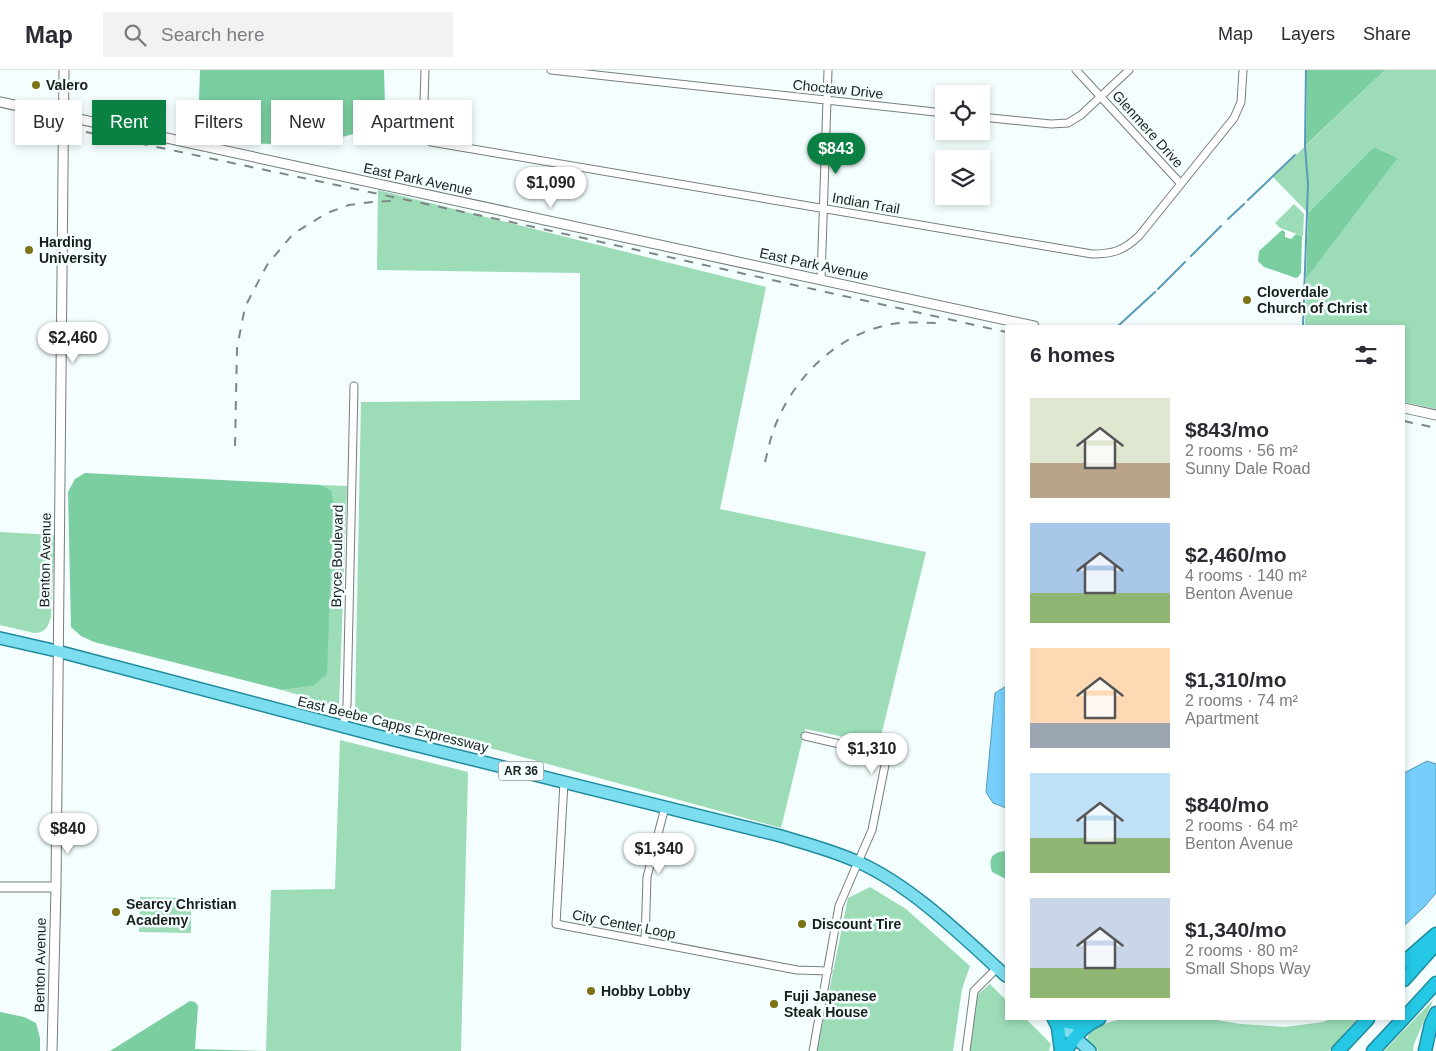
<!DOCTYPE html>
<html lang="en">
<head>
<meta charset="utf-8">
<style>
  :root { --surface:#fff; --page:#f2f2f3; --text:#2b2b33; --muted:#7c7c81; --line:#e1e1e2; --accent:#0b8043 }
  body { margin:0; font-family:Helvetica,sans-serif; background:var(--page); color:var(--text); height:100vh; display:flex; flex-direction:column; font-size:19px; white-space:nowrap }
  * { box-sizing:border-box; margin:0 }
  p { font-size:16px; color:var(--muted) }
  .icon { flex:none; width:28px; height:28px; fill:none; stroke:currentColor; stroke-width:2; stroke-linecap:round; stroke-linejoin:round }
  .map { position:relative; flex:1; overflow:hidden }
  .panel { position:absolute; left:1005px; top:255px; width:400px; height:695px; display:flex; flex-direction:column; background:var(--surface); border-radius:0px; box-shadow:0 2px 8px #0003 }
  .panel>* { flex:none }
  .banner { position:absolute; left:15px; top:30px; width:475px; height:45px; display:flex; gap:10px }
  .controls { position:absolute; left:935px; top:15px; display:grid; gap:10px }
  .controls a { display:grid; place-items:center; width:55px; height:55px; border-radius:0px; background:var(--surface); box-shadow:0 2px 8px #0003; font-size:25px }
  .price { position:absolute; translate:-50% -42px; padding:0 11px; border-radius:18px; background:#fff; color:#222; font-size:16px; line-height:32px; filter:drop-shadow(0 1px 2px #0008) }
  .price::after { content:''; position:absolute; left:50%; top:30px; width:15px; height:11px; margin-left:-8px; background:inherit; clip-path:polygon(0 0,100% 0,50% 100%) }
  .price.current { background:var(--accent); color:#fff }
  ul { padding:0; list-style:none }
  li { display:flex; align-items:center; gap:15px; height:125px; padding:0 25px }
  li span { display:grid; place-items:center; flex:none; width:140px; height:100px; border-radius:0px; color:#555 }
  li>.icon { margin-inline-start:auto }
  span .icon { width:60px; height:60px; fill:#fffc; stroke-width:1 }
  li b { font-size:21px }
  h2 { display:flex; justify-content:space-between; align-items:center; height:60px; padding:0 25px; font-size:21px }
  .chip { padding:0 18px; border-radius:0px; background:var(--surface); box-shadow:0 2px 8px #0003; font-size:18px; line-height:45px }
  .chip.current { background:var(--accent); color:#fff }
  header { display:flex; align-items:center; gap:30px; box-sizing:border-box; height:70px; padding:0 25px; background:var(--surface); border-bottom:1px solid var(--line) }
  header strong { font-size:24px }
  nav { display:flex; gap:28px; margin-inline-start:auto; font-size:18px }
  .search { width:350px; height:45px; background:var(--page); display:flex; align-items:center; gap:12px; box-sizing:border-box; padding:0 18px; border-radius:0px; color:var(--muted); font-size:19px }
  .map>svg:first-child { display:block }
  .green { fill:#9cdcb7 }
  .forest { fill:#7acea0 }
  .water { fill:#76cffb; stroke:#5a9ab8 }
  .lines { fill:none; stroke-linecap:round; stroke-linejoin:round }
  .stream { stroke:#5a9ab8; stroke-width:2 }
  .minor-casing { stroke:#757d7d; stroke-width:9 }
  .tertiary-casing { stroke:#757d7d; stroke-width:11 }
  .primary-casing { stroke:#208c9e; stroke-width:14 }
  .motorway-casing { stroke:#208c9e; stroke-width:15 }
  .minor { stroke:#fff; stroke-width:7 }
  .tertiary { stroke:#fff; stroke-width:9 }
  .primary { stroke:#7cddef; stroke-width:11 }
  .motorway { stroke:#24c7e4; stroke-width:12 }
  .rail { stroke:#7f8686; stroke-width:2; stroke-dasharray:9 9; stroke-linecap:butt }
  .poi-dot { fill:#7b7315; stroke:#f4fefe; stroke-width:2 }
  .labels { text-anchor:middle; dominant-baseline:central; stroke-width:5; stroke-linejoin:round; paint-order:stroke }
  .shield { fill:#f4fefe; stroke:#5b6060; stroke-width:1 }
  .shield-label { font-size:12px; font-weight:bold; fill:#191d1d }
  .poi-label { font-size:14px; font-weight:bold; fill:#191d1d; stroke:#f4fefe; text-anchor:start }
  .street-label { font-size:14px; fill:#191d1d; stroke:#f4fefe }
</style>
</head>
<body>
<header>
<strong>Map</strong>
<div class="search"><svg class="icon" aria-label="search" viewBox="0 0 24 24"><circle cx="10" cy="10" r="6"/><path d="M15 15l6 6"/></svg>Search here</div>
<nav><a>Map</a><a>Layers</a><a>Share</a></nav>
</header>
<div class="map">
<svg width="1436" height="981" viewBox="0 0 1436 981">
  <rect width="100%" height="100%" fill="#f4fefe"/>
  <path class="green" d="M 1385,0 L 1436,0 L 1436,339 L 1404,332 L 1404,256 L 1305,256 L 1306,209 L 1398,88 L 1374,77 L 1308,143 L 1273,107 Z
    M 378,120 L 766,217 L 720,439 L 926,482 L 879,674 L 805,659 L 781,758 L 355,641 L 361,332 L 580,330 L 580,203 L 377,200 Z
    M 1294,134 L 1304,144 L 1303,166 L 1280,158 L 1275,153 Z
    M 321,415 L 347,416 L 339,637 L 282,620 L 313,616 L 331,420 Z
    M 0,462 L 55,465 L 51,547 C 48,557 45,563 34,563 L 0,555 Z
    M 340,670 L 468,702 L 461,981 L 266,981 L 271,820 L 335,819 Z
    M 870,817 L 906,839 L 970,896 L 962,919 L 953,981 L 817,981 L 848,828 Z
    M 140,827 L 191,828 L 191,863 L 139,862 Z
    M 990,914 L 1006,930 L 1006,949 L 1026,949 L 1051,974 L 1049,981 L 970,981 L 977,925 Z
    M 1433,930 L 1414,974 L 1413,981 L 1384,981 Z
    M 1120,949 L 1210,949 L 1241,954 L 1285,957 L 1323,952 L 1330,949 L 1357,949 L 1329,981 L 1099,981 L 1087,971 C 1088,956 1109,953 1120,949 Z"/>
  <path class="forest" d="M 200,0 L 384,0 L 385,37 L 357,63 L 313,75 L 237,73 L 198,60 Z
    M 1307,0 L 1385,0 L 1306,75 Z
    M 1374,77 L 1398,88 L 1306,209 L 1308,143 Z
    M 1282,160 L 1285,162 L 1285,167 L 1291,169 L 1296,164 L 1302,166 L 1301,203 L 1298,207 L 1296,208 L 1264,197 L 1258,191 L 1259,181 Z
    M 85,403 L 321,415 L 331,420 L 333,431 L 327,604 L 313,616 L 282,620 L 94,572 L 81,566 L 71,557 L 68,422 L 75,409 Z
    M 1006,781 L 1006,809 L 992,802 C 988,788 992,782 1006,781 Z
    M 190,931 L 195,932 L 198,936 L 195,979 L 266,981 L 110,981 Z
    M 0,942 L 24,947 L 36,953 L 40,968 L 40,981 L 0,981 Z"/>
  <path class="water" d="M 1006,616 L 1006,738 L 993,733 L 986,722 L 995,623 Z
    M 1427,691 L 1436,694 L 1436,823 L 1425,836 L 1404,856 L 1404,703 Z"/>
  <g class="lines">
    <path class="stream" d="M 1248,130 L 1295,85
      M 1228,149 L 1244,134
      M 1191,186 L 1221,156
      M 1158,219 L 1185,192
      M 1118,256 L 1155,222
      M 1303,256 L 1308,114 L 1305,76 L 1306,0"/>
    <g class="minor-casing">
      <path id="minor" d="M 425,0 L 423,65 L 425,69 L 431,72 L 1092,184 C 1113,184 1123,181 1139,166 L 1234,48 L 1241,32 L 1243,0
        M 551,0 L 944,43
        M 1076,0 L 1181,114
        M 981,47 L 1051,54 L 1068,53 L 1081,45 L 1129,0
        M 821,209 L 828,0
        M 343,657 L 347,635 L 354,316
        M 805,666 L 887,685 L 872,760 L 839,836 L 813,981
        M 564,712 L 556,854 L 797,900 L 828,901
        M 645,871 L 647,807 L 665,737
        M 966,981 L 974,921 L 997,898"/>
    </g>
    <g class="tertiary-casing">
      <path id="tertiary" d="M 0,32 L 1034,256
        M 1404,338 L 1436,345
        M 0,817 L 56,817
        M 52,981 L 56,817 L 64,0"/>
    </g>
    <g class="primary-casing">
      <path id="primary" d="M 0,568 L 57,581 L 394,670 L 777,765 C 804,773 832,780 858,792 C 912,816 962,866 1006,906
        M 1054,949 L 1090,981"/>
    </g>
    <g class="motorway-casing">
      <path id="motorway" d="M 1404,892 L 1436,864
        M 1404,910 L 1436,874
        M 1404,948 L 1436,913
        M 1054,949 L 1081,955 L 1091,952
        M 1054,949 L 1058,957 L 1061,981
        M 1066,981 C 1074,967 1084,955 1099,949
        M 1338,981 L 1368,949
        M 1373,981 L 1403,949
        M 1425,981 L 1431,954 L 1436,943"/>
    </g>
    <use href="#minor" class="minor"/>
    <use href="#tertiary" class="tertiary"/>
    <use href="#primary" class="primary"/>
    <use href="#motorway" class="motorway"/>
    <path class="rail" d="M 86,62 L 511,152 L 1006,262
      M 1404,351 L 1436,358
      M 235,376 L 237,278 L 245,237 L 267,195 L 293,164 L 327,143 L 349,135 L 372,132 L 391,131
      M 765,392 C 768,381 770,369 774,359 C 793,306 842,259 900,253 C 914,252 928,253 942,253"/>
  </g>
  <g class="poi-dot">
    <circle cx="36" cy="15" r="5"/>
    <circle cx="29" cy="180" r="5"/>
    <circle cx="1247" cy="230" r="5"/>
    <circle cx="116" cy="842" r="5"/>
    <circle cx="802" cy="854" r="5"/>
    <circle cx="591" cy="921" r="5"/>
    <circle cx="774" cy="934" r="5"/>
  </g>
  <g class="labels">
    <rect class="shield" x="498.5" y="691.5" width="45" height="19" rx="4"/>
    <g class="shield-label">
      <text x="521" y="701">AR 36</text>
    </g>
    <g class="poi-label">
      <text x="46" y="15">Valero</text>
      <text x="39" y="172">Harding<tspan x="39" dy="16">University</tspan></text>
      <text x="1257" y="222">Cloverdale<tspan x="1257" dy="16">Church of Christ</tspan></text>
      <text x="126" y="834">Searcy Christian<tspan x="126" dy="16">Academy</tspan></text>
      <text x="812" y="854">Discount Tire</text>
      <text x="601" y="921">Hobby Lobby</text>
      <text x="784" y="926">Fuji Japanese<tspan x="784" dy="16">Steak House</tspan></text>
    </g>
    <g class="street-label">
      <text transform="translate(838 19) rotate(6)">Choctaw Drive</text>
      <text transform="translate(1148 59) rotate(48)">Glenmere Drive</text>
      <text transform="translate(418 109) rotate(12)">East Park Avenue</text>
      <text transform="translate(866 133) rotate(10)">Indian Trail</text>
      <text transform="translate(814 194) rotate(12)">East Park Avenue</text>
      <text transform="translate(337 486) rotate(-89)">Bryce Boulevard</text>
      <text transform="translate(45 490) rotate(-89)">Benton Avenue</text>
      <text transform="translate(393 654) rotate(14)">East Beebe Capps Expressway</text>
      <text transform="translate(624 854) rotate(11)">City Center Loop</text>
      <text transform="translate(40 895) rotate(-89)">Benton Avenue</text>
    </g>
  </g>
</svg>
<div class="controls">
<a><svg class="icon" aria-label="locate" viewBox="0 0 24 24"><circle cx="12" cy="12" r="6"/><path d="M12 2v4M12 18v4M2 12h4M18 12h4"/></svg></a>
<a><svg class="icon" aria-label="layers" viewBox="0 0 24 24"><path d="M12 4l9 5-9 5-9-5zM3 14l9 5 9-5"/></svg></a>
</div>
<b class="price current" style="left:836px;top:105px">$843</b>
<b class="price" style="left:551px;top:139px">$1,090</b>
<b class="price" style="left:73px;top:294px">$2,460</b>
<b class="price" style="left:872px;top:705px">$1,310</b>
<b class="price" style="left:68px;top:785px">$840</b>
<b class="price" style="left:659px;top:805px">$1,340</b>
<div class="banner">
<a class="chip">Buy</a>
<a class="chip current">Rent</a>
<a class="chip">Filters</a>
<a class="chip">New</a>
<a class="chip">Apartment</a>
</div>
<section class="panel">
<h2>6 homes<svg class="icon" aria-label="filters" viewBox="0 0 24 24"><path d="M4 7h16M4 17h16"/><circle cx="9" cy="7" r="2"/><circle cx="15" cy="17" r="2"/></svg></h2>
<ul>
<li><span style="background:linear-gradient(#dfe7d0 65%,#b9a48a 0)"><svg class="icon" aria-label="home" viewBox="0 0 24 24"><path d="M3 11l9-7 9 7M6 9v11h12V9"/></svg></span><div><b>$843/mo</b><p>2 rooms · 56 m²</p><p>Sunny Dale Road</p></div></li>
<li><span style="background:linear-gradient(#a9c7e8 70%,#8fb573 0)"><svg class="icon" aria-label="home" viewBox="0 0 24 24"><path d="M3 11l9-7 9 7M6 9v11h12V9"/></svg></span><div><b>$2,460/mo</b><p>4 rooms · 140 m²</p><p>Benton Avenue</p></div></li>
<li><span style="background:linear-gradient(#ffd9b3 75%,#9aa5b1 0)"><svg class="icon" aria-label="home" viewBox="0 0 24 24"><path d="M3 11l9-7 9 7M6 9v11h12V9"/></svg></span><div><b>$1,310/mo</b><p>2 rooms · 74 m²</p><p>Apartment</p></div></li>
<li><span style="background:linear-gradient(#bfe0f5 65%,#8fb573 0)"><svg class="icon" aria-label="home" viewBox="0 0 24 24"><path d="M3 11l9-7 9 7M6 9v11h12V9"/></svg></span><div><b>$840/mo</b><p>2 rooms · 64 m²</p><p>Benton Avenue</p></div></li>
<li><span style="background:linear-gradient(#c9d6e8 70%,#8fb573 0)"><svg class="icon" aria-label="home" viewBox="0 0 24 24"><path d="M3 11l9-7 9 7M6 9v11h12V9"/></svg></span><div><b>$1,340/mo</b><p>2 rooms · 80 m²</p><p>Small Shops Way</p></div></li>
</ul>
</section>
</div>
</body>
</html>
